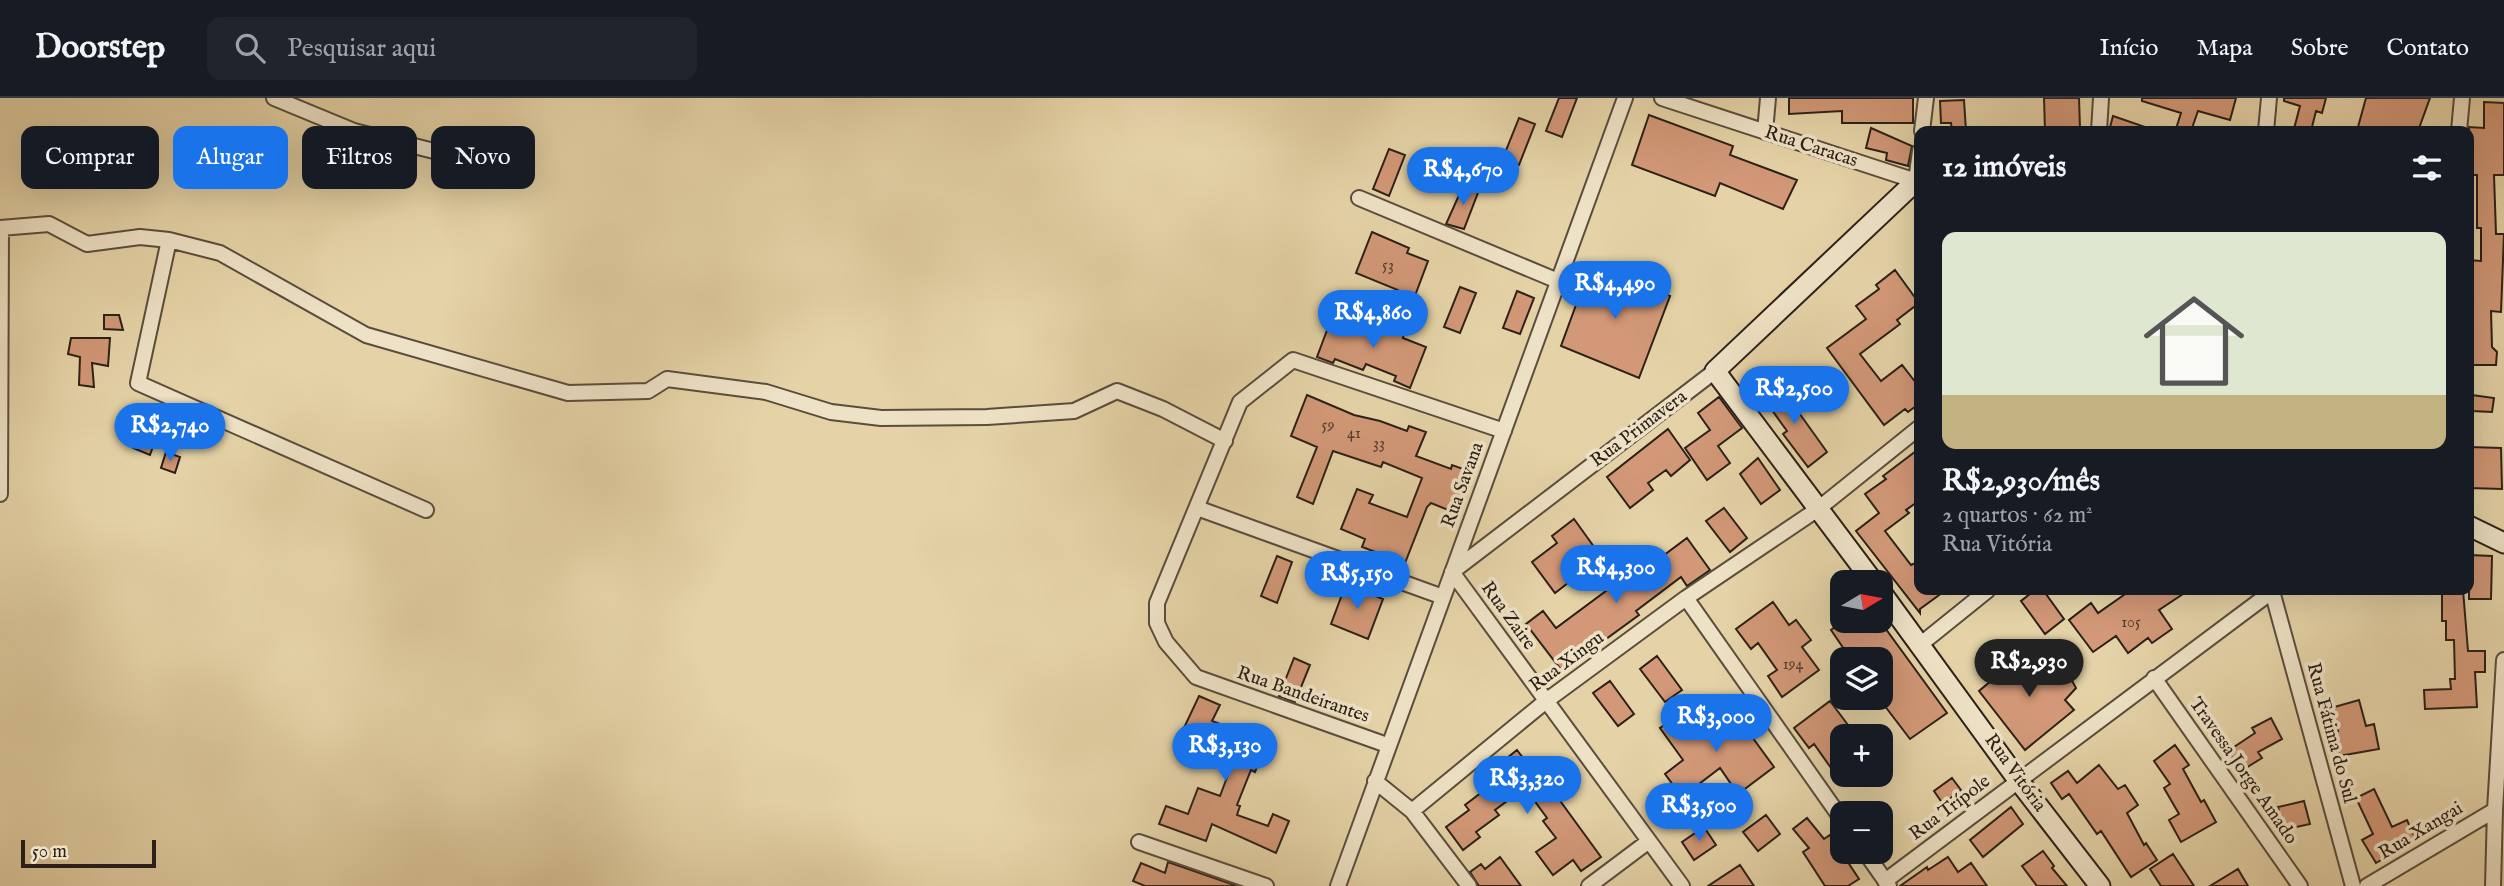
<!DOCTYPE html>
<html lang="pt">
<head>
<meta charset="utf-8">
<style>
  :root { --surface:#171b24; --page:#20242c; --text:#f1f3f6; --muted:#9ea1a6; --line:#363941; --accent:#1a73e8 }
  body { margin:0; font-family:"IM FELL English",serif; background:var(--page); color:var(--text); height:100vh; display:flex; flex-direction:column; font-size:26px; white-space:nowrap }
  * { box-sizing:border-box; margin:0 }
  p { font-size:23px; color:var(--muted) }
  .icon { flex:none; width:38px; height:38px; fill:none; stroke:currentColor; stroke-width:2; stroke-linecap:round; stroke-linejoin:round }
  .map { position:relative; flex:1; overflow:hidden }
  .panel { position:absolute; left:1914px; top:28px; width:560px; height:469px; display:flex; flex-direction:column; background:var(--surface); border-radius:14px; box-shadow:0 7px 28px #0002 }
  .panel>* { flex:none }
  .hud { position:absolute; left:21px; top:28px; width:665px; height:63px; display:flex; gap:14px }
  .needle { width:46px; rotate:80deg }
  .tools { position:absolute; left:1830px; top:472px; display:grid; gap:14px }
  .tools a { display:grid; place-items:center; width:63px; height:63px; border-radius:14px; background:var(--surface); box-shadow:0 7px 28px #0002; font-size:35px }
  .scale { position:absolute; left:21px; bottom:18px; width:135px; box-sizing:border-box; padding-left:7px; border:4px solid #2c2018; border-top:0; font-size:19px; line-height:24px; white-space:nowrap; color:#2c2018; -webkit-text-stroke:5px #eee2c6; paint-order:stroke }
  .price { position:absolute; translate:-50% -60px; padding:0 16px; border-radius:24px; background:var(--accent); color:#fff; font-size:23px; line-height:46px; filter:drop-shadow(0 2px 4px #0008) }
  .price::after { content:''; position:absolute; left:50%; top:42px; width:21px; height:16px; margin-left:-10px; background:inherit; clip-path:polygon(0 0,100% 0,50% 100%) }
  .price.on { background:#222; color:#fff }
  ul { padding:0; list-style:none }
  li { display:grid; align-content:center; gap:14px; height:371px; padding:0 28px }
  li+li { border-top:2px solid var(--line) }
  li span { display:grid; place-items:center; height:217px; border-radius:14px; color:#555 }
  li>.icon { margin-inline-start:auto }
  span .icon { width:126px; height:126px; fill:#fffc; stroke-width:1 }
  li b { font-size:30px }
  h2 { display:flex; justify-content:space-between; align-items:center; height:84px; padding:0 28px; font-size:30px }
  .tag { padding:0 24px; border-radius:14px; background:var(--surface); box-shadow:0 7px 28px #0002; font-size:24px; line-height:63px }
  .tag.on { background:var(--accent); color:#fff }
  header { display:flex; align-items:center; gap:42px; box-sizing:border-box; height:98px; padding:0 35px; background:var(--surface); border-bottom:2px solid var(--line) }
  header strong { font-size:33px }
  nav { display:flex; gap:38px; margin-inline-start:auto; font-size:24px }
  .search { width:490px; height:63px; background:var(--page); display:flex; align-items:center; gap:18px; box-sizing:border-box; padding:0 24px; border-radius:14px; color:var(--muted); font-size:26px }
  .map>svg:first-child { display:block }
  .building { fill:#d29877; stroke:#2c2018; stroke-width:2 }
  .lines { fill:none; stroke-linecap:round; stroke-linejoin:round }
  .street-casing { stroke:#5a4d3c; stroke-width:18 }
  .secondary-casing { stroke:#2c2018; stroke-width:23 }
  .street { stroke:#eee2c6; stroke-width:14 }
  .secondary { stroke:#eee2c6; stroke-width:19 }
  .labels { text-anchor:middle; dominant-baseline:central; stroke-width:7; stroke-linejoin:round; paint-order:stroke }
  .number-label { font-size:16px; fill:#563e30 }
  .street-label { font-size:19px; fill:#2c2018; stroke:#eee2c6 }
</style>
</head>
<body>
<header>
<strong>Doorstep</strong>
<div class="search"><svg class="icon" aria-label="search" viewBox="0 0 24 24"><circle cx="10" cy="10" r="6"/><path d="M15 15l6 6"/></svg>Pesquisar aqui</div>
<nav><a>Início</a><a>Mapa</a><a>Sobre</a><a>Contato</a></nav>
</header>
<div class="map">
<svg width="2504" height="788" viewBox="0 0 2504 788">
  <rect width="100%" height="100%" fill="#e5d3a7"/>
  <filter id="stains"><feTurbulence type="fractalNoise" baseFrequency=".00286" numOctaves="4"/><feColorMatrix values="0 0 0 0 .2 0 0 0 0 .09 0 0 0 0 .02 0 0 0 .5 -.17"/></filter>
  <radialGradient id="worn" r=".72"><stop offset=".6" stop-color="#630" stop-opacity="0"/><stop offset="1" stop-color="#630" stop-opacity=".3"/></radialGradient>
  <path class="building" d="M 1559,0 L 1577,0 L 1562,39 L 1546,33 Z
    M 1789,0 L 1913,0 L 1913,25 L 1842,25 L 1842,13 L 1789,16 Z
    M 2044,0 L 2079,0 L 2080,31 L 2045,32 Z
    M 2142,0 L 2236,0 L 2230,22 L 2198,13 L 2191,33 L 2176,31 L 2181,15 L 2142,3 Z
    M 2284,0 L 2326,0 L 2322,15 L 2316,13 L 2311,33 L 2294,31 L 2300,8 L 2284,3 Z
    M 2366,0 L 2430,0 L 2418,33 L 2372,33 L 2358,29 Z
    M 1964,2 L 1966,33 L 1952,33 L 1951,25 L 1941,25 L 1940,3 Z
    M 2484,4 L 2504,5 L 2504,77 L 2494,77 L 2496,136 L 2504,136 L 2501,214 L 2491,213 L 2492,249 L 2497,254 L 2496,267 L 2469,267 L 2469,162 L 2481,163 L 2481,130 L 2477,130 L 2477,77 L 2470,77 L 2469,29 L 2484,30 Z
    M 1649,17 L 1733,48 L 1730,57 L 1797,82 L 1783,111 L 1720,85 L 1715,98 L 1632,67 Z
    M 2113,18 L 2151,31 L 2150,33 L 2109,33 Z
    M 1519,20 L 1535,26 L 1519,67 L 1503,60 Z
    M 1871,30 L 1912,48 L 1908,68 L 1886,62 L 1887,55 L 1866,50 Z
    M 1389,51 L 1405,57 L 1389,98 L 1373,91 Z
    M 1464,86 L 1479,92 L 1464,131 L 1446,126 Z
    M 1372,134 L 1409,150 L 1407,155 L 1428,163 L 1413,203 L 1397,197 L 1398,192 L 1356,175 Z
    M 1591,166 L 1670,198 L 1639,280 L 1561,248 Z
    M 1895,172 L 1919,205 L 1897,222 L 1900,226 L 1860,256 L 1881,283 L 1902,267 L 1920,290 L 1920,305 L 1908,314 L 1905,311 L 1884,327 L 1827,250 L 1866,221 L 1856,208 L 1879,191 L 1876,187 Z
    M 1460,189 L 1476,195 L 1460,235 L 1444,229 Z
    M 1517,193 L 1534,200 L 1520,236 L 1503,230 Z
    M 104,217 L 119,217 L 123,232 L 104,231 Z
    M 1332,219 L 1361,230 L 1363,225 L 1386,234 L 1388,228 L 1404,235 L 1403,240 L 1426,249 L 1410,290 L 1394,283 L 1396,278 L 1366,266 L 1363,272 L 1335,261 L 1333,265 L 1317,259 Z
    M 71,240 L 110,240 L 108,268 L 92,265 L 94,289 L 79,287 L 80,259 L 68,256 Z
    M 1777,284 L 1827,354 L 1808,369 L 1783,336 L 1787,333 L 1761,297 Z
    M 1307,297 L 1354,317 L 1380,323 L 1407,333 L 1409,328 L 1426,334 L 1416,358 L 1451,371 L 1452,367 L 1469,373 L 1453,414 L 1431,405 L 1427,409 L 1405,465 L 1362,449 L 1365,441 L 1341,431 L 1357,391 L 1373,397 L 1369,405 L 1407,419 L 1422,380 L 1383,364 L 1381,369 L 1333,353 L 1313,406 L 1297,399 L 1317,349 L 1291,338 Z
    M 2472,297 L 2494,300 L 2492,314 L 2472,313 Z
    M 1719,299 L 1742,330 L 1718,348 L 1730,365 L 1707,382 L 1685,350 L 1710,332 L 1698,315 Z
    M 1668,331 L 1690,362 L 1671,378 L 1666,372 L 1648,385 L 1653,392 L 1630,410 L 1607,379 Z
    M 140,333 L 156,340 L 150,357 L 133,350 Z
    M 2469,349 L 2501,350 L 2502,391 L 2469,390 Z
    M 1920,350 L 1920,402 L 1906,412 L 1909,415 L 1885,433 L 1911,467 L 1920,463 L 1920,492 L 1946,492 L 1920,511 L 1920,515 L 1856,433 L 1879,415 L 1865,396 L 1886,381 L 1883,378 Z
    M 166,354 L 180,359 L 175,375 L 161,370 Z
    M 1758,360 L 1780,392 L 1761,406 L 1740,376 Z
    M 1724,410 L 1747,440 L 1730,454 L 1706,423 Z
    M 1574,421 L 1597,453 L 1572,471 L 1577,478 L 1555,495 L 1532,464 L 1557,445 L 1552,438 Z
    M 1687,440 L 1710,472 L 1687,488 L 1681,479 L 1636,513 L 1639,517 L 1562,573 L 1526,526 L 1543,513 L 1556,530 L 1618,484 L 1615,480 L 1638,463 L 1644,472 Z
    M 2469,457 L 2492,458 L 2491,501 L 2469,501 Z
    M 1277,458 L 1292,464 L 1277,505 L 1261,498 Z
    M 1346,486 L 1383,501 L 1368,541 L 1331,526 Z
    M 2035,492 L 2043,492 L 2064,521 L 2045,536 L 2021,503 Z
    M 2131,492 L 2189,492 L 2159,512 L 2172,531 L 2152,545 L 2148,540 L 2128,555 L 2116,538 L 2093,554 L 2069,522 L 2091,505 L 2098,515 Z
    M 2442,492 L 2463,492 L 2468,553 L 2485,553 L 2485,574 L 2475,574 L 2477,609 L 2425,611 L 2424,592 L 2451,591 L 2450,581 L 2455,581 L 2454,542 L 2446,542 L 2446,523 L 2442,523 Z
    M 1773,504 L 1789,527 L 1796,522 L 1811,542 L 1802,549 L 1819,572 L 1782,599 L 1768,578 L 1777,572 L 1758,545 L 1751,551 L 1736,531 Z
    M 1843,523 L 1880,523 L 1947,615 L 1910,641 L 1881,603 L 1881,562 L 1835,562 L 1846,554 L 1831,532 Z
    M 2027,553 L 2048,578 L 2065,570 L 2076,590 L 2065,602 L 2074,612 L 2025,652 L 1979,593 Z
    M 1657,558 L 1682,592 L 1665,604 L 1640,571 Z
    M 1294,560 L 1310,567 L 1295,604 L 1279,598 Z
    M 1610,583 L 1634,616 L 1618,628 L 1593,595 Z
    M 1199,598 L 1220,607 L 1212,623 L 1249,637 L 1252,629 L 1270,637 L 1255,674 L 1251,672 L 1237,707 L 1240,708 L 1237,717 L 1268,728 L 1273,716 L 1289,723 L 1276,755 L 1212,726 L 1206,743 L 1159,726 L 1166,708 L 1188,716 L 1198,690 L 1220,698 L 1232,666 L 1210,658 L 1213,649 L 1182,634 Z
    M 2359,602 L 2366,628 L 2374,626 L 2379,651 L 2339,658 L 2335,633 L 2338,633 L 2331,610 Z
    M 1830,603 L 1857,639 L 1843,639 L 1843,662 L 1831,670 L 1814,646 L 1809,650 L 1794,630 Z
    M 1731,610 L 1774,669 L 1738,696 L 1720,670 L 1682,699 L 1665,676 L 1683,662 L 1660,630 L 1677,618 L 1692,638 Z
    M 2271,620 L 2282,641 L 2258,654 L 2262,660 L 2241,673 L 2228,653 L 2255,635 L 2252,630 Z
    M 2175,647 L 2189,667 L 2183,671 L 2201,704 L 2204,702 L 2216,724 L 2181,744 L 2169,722 L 2179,716 L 2164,690 L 2170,686 L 2154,663 Z
    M 1517,652 L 1539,681 L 1542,678 L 1601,759 L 1581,773 L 1573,762 L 1553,777 L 1536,754 L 1556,740 L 1543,723 L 1547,720 L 1525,690 L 1495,712 L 1499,717 L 1476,734 L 1480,739 L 1463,752 L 1446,729 L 1469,712 L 1465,707 L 1486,691 L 1483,686 L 1505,670 L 1501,665 Z
    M 2099,667 L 2118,691 L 2125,687 L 2138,707 L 2127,715 L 2144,747 L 2146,745 L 2157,762 L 2131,779 L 2101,733 L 2097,736 L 2069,696 L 2062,701 L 2051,685 L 2068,673 L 2077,685 Z
    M 1952,680 L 1961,692 L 1943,706 L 1934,693 Z
    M 2374,691 L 2392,729 L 2407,722 L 2416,742 L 2376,765 L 2362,742 L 2373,736 L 2356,700 Z
    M 2304,703 L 2310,726 L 2283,732 L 2278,709 Z
    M 2011,709 L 2023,726 L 1983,759 L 1970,742 Z
    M 1766,717 L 1780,736 L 1758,753 L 1743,734 Z
    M 1807,720 L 1824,741 L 1830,737 L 1859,781 L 1848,788 L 1825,788 L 1803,754 L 1809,750 L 1793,731 Z
    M 1704,729 L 1716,747 L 1694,762 L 1682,744 Z
    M 2043,753 L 2054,768 L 2052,770 L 2067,788 L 2037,788 L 2022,768 Z
    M 2173,756 L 2194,788 L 2161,788 L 2150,771 Z
    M 1500,759 L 1521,788 L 1479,788 L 1470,774 L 1481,766 L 1485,771 Z
    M 1948,759 L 1958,774 L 1971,765 L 1987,788 L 1900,788 L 1927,769 L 1928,772 Z
    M 1168,764 L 1237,788 L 1145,788 L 1133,783 L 1141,765 L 1165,775 Z
    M 1740,767 L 1754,788 L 1708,788 Z
    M 2238,771 L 2248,788 L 2210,788 Z"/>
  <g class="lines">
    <g class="street-casing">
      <path id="street" d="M 274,0 L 354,33 L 474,63
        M 1662,0 L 1916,83 L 1920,53
        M 1922,33 L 1926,0
        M 2099,33 L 2101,0
        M 2266,33 L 2269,0
        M 2459,33 L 2462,0
        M 1765,34 L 1768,0
        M 1359,100 L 1558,183
        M 0,130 L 49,126 L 87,146 L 140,139 L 169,142 L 220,155 L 366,237 L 568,295 L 648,293 L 667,281 L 766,294 L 831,314 L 881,320 L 987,319 L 1074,313 L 1117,293 L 1163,311 L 1225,343
        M 169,142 L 138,285 L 426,412
        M 0,396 L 1,130
        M 1197,410 L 1443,499
        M 2272,493 L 2353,788
        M 1686,500 L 1843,723
        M 1921,546 L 1988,492
        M 2154,580 L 2300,788
        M 1387,647 L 1196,579 L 1166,544 L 1157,525 L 1157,505 L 1240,304 L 1293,262 L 1504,333
        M 1375,683 L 1412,713 L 1469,788
        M 1412,713 L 1546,603 L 1686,500 L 1818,411 L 1920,329
        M 1139,744 L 1266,788
        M 1865,754 L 1889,788
        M 1885,783 L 2274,492
        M 1338,788 L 1625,0
        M 1589,788 L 1649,743
        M 1682,788 L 1452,474 L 1715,273
        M 2367,788 L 2495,712
        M 2493,788 L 2495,712 L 2504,562"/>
    </g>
    <g class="secondary-casing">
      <path id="secondary" d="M 2469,428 L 2504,445
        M 1874,485 L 1715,273 L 1916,83 L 1920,84
        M 1881,494 L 2018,682 L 2100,788"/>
    </g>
    <use href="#street" class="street"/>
    <use href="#secondary" class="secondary"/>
  </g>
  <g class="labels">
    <g class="number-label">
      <text x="1388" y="168">53</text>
      <text x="1328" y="328">59</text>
      <text x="1354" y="336">41</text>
      <text x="1379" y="346">33</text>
      <text x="2131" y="525">105</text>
      <text x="1793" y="567">194</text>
    </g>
    <g class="street-label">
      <text transform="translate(1811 49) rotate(18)">Rua Caracas</text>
      <text transform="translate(1639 331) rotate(-37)">Rua Primavera</text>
      <text transform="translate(1463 387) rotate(-70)">Rua Savana</text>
      <text transform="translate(1508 518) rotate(54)">Rua Zaire</text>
      <text transform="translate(1567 564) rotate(-37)">Rua Xingu</text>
      <text transform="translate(1303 597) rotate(19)">Rua Bandeirantes</text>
      <text transform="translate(2331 635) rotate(75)">Rua Fátima do Sul</text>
      <text transform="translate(2243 673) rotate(55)">Travessa Jorge Amado</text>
      <text transform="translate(2015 675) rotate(54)">Rua Vitória</text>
      <text transform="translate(1950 710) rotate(-37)">Rua Trípole</text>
      <text transform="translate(2421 733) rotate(-31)">Rua Xangai</text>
    </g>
  </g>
  <rect width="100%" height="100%" filter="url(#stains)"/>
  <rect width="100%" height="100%" fill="url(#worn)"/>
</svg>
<div class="tools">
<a><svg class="needle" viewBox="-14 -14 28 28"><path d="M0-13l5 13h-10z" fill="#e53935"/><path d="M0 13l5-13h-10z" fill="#9ea1a6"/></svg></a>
<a><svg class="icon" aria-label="layers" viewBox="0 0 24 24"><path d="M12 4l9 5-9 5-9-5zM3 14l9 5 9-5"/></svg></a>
<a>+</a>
<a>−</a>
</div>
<div class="scale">50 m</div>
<b class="price" style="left:1463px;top:109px">R$4,670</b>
<b class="price" style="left:1615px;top:223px">R$4,490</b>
<b class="price" style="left:1373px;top:252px">R$4,860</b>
<b class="price" style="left:1794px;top:328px">R$2,500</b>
<b class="price" style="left:170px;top:365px">R$2,740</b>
<b class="price" style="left:1616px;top:507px">R$4,300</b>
<b class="price" style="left:1357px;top:513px">R$5,150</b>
<b class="price on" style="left:2029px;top:601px">R$2,930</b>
<b class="price" style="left:1716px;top:656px">R$3,000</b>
<b class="price" style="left:1225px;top:685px">R$3,130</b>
<b class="price" style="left:1527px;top:718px">R$3,320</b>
<b class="price" style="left:1699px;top:745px">R$3,500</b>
<div class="hud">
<a class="tag">Comprar</a>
<a class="tag on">Alugar</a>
<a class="tag">Filtros</a>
<a class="tag">Novo</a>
</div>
<section class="panel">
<h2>12 imóveis<svg class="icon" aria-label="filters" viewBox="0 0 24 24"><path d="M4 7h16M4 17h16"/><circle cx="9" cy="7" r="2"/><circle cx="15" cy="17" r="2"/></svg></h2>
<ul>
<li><span style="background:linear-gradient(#dfe7d0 75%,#c2b280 0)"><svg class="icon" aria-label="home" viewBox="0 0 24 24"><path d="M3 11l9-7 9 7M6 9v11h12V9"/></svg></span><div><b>R$2,930/mês</b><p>2 quartos · 62 m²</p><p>Rua Vitória</p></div></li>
</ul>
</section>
</div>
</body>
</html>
